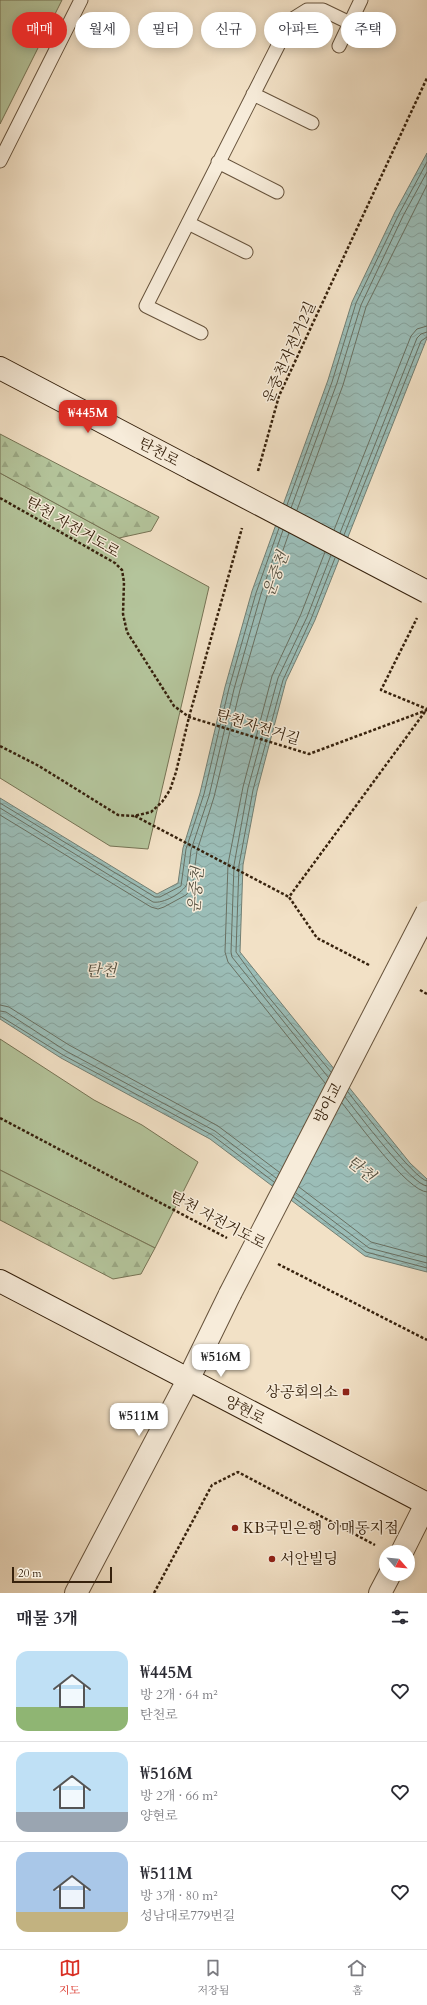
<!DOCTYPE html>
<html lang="ko">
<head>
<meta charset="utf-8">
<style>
  :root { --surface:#fff; --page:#f7f7f7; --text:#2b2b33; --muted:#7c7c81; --line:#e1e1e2; --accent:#d93025 }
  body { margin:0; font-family:Cardo,"Noto Serif KR",serif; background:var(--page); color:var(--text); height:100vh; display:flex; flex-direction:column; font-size:15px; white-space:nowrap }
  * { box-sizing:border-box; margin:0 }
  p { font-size:13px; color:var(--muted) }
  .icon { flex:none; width:22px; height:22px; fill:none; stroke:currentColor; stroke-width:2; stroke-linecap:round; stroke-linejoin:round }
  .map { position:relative; height:1593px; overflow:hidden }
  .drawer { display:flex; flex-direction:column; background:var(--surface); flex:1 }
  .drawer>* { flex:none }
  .guide { position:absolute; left:12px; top:12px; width:403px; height:36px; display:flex; gap:8px }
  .needle { width:26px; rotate:117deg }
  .controls { position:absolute; left:379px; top:1545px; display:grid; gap:8px }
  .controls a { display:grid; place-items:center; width:36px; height:36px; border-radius:50%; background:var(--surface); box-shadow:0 2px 10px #0003; font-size:20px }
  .scale { position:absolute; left:12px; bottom:10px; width:100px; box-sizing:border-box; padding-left:4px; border:2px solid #37220d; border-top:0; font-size:11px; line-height:14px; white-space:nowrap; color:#37220d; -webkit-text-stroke:3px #f7ecda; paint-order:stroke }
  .price { position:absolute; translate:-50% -34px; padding:0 9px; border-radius:8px; background:#fff; color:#222; font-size:13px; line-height:26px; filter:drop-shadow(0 1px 2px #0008) }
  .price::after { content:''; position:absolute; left:50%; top:24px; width:12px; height:9px; margin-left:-6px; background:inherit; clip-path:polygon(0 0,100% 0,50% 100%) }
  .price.selected { background:var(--accent); color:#fff }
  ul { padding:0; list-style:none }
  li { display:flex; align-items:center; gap:12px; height:100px; padding:0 16px }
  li+li { border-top:1px solid var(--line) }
  li span { display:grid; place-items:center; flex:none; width:112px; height:80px; border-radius:12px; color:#555 }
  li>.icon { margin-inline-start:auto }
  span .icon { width:48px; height:48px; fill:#fffc; stroke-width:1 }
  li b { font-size:17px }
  h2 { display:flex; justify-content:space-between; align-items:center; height:48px; padding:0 16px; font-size:17px }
  .pill { padding:0 14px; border-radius:18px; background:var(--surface); box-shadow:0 2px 10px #0003; font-size:14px; line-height:36px }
  .pill.selected { background:var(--accent); color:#fff }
  .tabs { display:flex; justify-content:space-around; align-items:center; height:56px; border-top:1px solid var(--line); background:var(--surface); font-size:11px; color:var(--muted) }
  .tabs a { display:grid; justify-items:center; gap:2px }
  .tabs .selected { color:var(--accent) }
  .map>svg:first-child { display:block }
  .green { fill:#b4c49b; stroke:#767354 }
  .forest { fill:url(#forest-firs); stroke:#767354 }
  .water { fill:url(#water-waves); stroke:#737f73 }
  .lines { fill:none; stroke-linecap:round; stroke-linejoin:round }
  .shore { stroke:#697062; stroke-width:1 }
  .service-casing { stroke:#66523b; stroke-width:15 }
  .minor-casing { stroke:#66523b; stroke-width:24 }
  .tertiary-casing { stroke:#66523b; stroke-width:24 }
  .secondary-casing { stroke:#37220d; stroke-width:24 }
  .path { stroke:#37220d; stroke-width:2.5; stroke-dasharray:3 2; stroke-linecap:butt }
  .service { stroke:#f7ecda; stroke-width:13 }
  .minor { stroke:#f7ecda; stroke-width:22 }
  .tertiary { stroke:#f7ecda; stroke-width:22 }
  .secondary { stroke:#f7ecda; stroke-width:22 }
  .tertiary-bridge-casing { stroke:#66523b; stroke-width:24; stroke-linecap:butt }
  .secondary-bridge-casing { stroke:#37220d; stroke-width:24; stroke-linecap:butt }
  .tertiary-bridge { stroke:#f7ecda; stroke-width:22 }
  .secondary-bridge { stroke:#f7ecda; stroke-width:22 }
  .poi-dot { fill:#8f2418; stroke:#f7ecda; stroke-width:1.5 }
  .labels { text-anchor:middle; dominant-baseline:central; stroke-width:3; stroke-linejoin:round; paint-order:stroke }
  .street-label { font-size:15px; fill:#37220d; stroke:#f7ecda }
  .poi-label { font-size:15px; fill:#37220d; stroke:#f7ecda; text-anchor:start }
  .water-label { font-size:16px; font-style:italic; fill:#555040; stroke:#f7ecda }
</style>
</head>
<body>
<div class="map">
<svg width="427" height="1593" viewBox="0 0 427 1593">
  <defs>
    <pattern id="forest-firs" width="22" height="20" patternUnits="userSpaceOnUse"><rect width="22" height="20" fill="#b4c49b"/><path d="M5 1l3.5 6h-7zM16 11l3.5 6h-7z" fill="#9ba884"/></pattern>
    <pattern id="water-waves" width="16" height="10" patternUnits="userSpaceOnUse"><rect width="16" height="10" fill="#9bbdb7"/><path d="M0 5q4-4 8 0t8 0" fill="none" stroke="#86a29c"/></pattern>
  </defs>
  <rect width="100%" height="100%" fill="#f2e1c6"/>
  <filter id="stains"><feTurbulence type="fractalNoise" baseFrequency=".005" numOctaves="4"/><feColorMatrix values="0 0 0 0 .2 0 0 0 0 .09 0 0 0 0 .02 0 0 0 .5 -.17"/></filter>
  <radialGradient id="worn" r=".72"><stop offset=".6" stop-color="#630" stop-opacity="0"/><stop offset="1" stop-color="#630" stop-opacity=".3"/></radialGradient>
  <path class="green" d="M 0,0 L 62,0 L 0,124 Z
    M 0,473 L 209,587 L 148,849 L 110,846 L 0,778 Z
    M 0,1039 L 94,1100 L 142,1125 L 198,1162 L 155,1248 L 0,1170 Z"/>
  <path class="forest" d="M 0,434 L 159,517 L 151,531 L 119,538 L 0,473 Z
    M 0,1170 L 155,1248 L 141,1274 L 113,1279 L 0,1220 Z"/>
  <path class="water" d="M 427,153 L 427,338 L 315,620 L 286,681 L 257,791 L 243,865 L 240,952 L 410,1163 L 427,1179 L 427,1272 L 365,1256 L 210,1139 L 61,1058 L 0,1019 L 0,798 L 157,894 L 178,883 L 183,848 L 200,793 L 225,687 L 252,591 L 328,380 L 352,302 L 395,212 Z"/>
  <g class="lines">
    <path class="shore" d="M 287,505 L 332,382 L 356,303 L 399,214 L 427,162
      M 291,508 L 337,383 L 361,305 L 403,216 L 427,172
      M 297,510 L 343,385 L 366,307 L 427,185
      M 334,530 L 411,336 L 417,329 L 427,326
      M 340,533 L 417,338 L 421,334 L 427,332
      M 344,535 L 421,341 L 427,337
      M 325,552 L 301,614 L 272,676 L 243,787 L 228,864 L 225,952 L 228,962 L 325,1083
      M 0,803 L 155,897 L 160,897 L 181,886 L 186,849 L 204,794 L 229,688 L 256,593 L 279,528
      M 0,808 L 153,902 C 163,904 183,893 187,884 L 191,850 L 209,796 L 234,689 L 261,594 L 283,530
      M 0,815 L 151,907 L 158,909 L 164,907 L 186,895 L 192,888 L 197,851 L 214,797 L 240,690 L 267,596 L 289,533
      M 0,1005 L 9,1007 L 69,1045 L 218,1126 L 279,1172
      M 0,1011 L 6,1012 L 66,1051 L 215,1131 L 276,1178
      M 0,1016 L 63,1055 L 212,1135 L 274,1182
      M 331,1072 L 267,995 L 236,952 L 239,865 L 253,790 L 283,680 L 311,619 L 335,558
      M 328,1077 L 232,957 L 231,952 L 234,865 L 248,788 L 278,678 L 307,617 L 331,555
      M 348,1092 C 359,1106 415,1180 427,1181
      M 345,1097 C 357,1112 412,1186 427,1186
      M 342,1103 C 356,1120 408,1192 427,1192
      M 299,1187 L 371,1242 L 427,1257
      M 296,1193 L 369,1248 L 427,1263
      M 293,1197 L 366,1252 L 427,1268"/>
    <g class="service-casing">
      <path id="service" d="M 339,46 L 361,0
        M 253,94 L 312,123
        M 0,161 L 81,0
        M 218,162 L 277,192
        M 188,223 L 246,252
        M 201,333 L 146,306 L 291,20 L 307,10 L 323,10 L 350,23"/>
    </g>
    <g class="minor-casing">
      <path id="minor" d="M 402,1552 L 426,1504
        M 380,1593 L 390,1574"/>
    </g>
    <g class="tertiary-casing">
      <path id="tertiary" d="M 76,1593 L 188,1380 L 230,1294"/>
    </g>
    <g class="secondary-casing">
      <path id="secondary" d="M 0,368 L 192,469
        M 0,1281 L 427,1504"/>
    </g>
    <path class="path" d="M 258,471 L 279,396 L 427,78
      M 0,498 L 115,563 L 122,570 L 124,582 L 123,614 L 127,632 L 174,706 L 189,717 L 309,754 L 427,710
      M 0,746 L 39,766 L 118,815 L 134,816 L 151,812 L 162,802 L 170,790 L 176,772 L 189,717 L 242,528
      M 135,816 L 289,897
      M 369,965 L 317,938 L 289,897 L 427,709 L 381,690 L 417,618
      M 420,990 L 427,994
      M 0,1118 L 227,1238
      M 278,1264 L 427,1340
      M 154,1593 L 212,1485 L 238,1472 L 375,1545"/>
    <use href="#service" class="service"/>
    <use href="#minor" class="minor"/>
    <use href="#tertiary" class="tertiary"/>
    <use href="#secondary" class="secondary"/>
    <g class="tertiary-bridge-casing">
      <path id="tertiary-bridge" d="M 230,1294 L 427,912"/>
    </g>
    <g class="secondary-bridge-casing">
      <path id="secondary-bridge" d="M 192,469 L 427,592"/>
    </g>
    <use href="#tertiary-bridge" class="tertiary-bridge"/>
    <use href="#secondary-bridge" class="secondary-bridge"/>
  </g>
  <g class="poi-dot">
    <rect x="342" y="1388" width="8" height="8" rx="2"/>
    <circle cx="235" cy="1528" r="4"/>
    <circle cx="272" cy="1559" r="4"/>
  </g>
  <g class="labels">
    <g class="street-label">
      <text transform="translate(289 352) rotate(-66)">운중천자전거2길</text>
      <text transform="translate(159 452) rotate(28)">탄천로</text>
      <text transform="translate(73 527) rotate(30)">탄천 자전거도로</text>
      <text transform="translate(258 727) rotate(17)">탄천자전거길</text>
      <text transform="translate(328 1103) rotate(-63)">방아교</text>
      <text transform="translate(218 1220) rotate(28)">탄천 자전거도로</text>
      <text transform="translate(245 1410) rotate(28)">양현로</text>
    </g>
    <g class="poi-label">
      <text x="338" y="1392" text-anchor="end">상공회의소</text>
      <text x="243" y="1528">KB국민은행 이매동지점</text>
      <text x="280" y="1559">서안빌딩</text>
    </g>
    <g class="water-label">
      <text transform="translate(276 574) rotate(-70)">운중천</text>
      <text transform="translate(196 890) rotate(-85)">운중천</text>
      <text x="101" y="971">탄천</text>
      <text transform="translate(361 1169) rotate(39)">탄천</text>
    </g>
  </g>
  <rect width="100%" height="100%" filter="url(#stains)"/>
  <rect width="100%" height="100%" fill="url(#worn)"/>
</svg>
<div class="controls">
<a><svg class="needle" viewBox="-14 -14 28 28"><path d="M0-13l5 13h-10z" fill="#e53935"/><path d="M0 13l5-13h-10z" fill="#7c7c81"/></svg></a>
</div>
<div class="scale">20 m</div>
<b class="price selected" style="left:88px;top:434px">₩445M</b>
<b class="price" style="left:221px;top:1378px">₩516M</b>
<b class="price" style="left:139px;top:1437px">₩511M</b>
<div class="guide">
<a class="pill selected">매매</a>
<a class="pill">월세</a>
<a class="pill">필터</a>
<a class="pill">신규</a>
<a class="pill">아파트</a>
<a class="pill">주택</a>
</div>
</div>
<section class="drawer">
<h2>매물 3개<svg class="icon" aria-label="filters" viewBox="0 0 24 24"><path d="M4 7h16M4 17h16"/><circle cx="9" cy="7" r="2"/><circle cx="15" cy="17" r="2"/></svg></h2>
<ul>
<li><span style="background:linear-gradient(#bfe0f5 70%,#8fb573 0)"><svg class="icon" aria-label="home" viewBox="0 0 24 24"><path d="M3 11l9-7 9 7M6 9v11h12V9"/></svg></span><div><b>₩445M</b><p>방 2개 · 64 m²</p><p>탄천로</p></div><svg class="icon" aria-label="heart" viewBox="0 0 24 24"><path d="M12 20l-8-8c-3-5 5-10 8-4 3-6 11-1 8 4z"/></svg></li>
<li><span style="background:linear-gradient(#bfe0f5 75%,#9aa5b1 0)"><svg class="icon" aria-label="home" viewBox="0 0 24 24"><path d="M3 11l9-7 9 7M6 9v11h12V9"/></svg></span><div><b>₩516M</b><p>방 2개 · 66 m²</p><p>양현로</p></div><svg class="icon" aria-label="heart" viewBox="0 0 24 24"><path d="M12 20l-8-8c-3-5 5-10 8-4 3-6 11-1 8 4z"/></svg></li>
<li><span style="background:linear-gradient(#a9c7e8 75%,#c2b280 0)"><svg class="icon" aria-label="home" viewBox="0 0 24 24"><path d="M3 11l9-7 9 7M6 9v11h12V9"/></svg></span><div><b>₩511M</b><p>방 3개 · 80 m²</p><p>성남대로779번길</p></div><svg class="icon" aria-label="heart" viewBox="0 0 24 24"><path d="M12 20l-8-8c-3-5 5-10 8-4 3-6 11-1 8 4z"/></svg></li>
</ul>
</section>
<nav class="tabs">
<a class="selected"><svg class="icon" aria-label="map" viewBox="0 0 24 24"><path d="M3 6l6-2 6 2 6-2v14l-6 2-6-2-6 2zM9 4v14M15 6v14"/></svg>지도</a>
<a><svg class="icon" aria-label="saved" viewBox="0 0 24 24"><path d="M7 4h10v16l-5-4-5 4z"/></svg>저장됨</a>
<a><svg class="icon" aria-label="home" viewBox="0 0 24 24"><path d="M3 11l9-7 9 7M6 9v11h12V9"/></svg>홈</a>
</nav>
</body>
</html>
